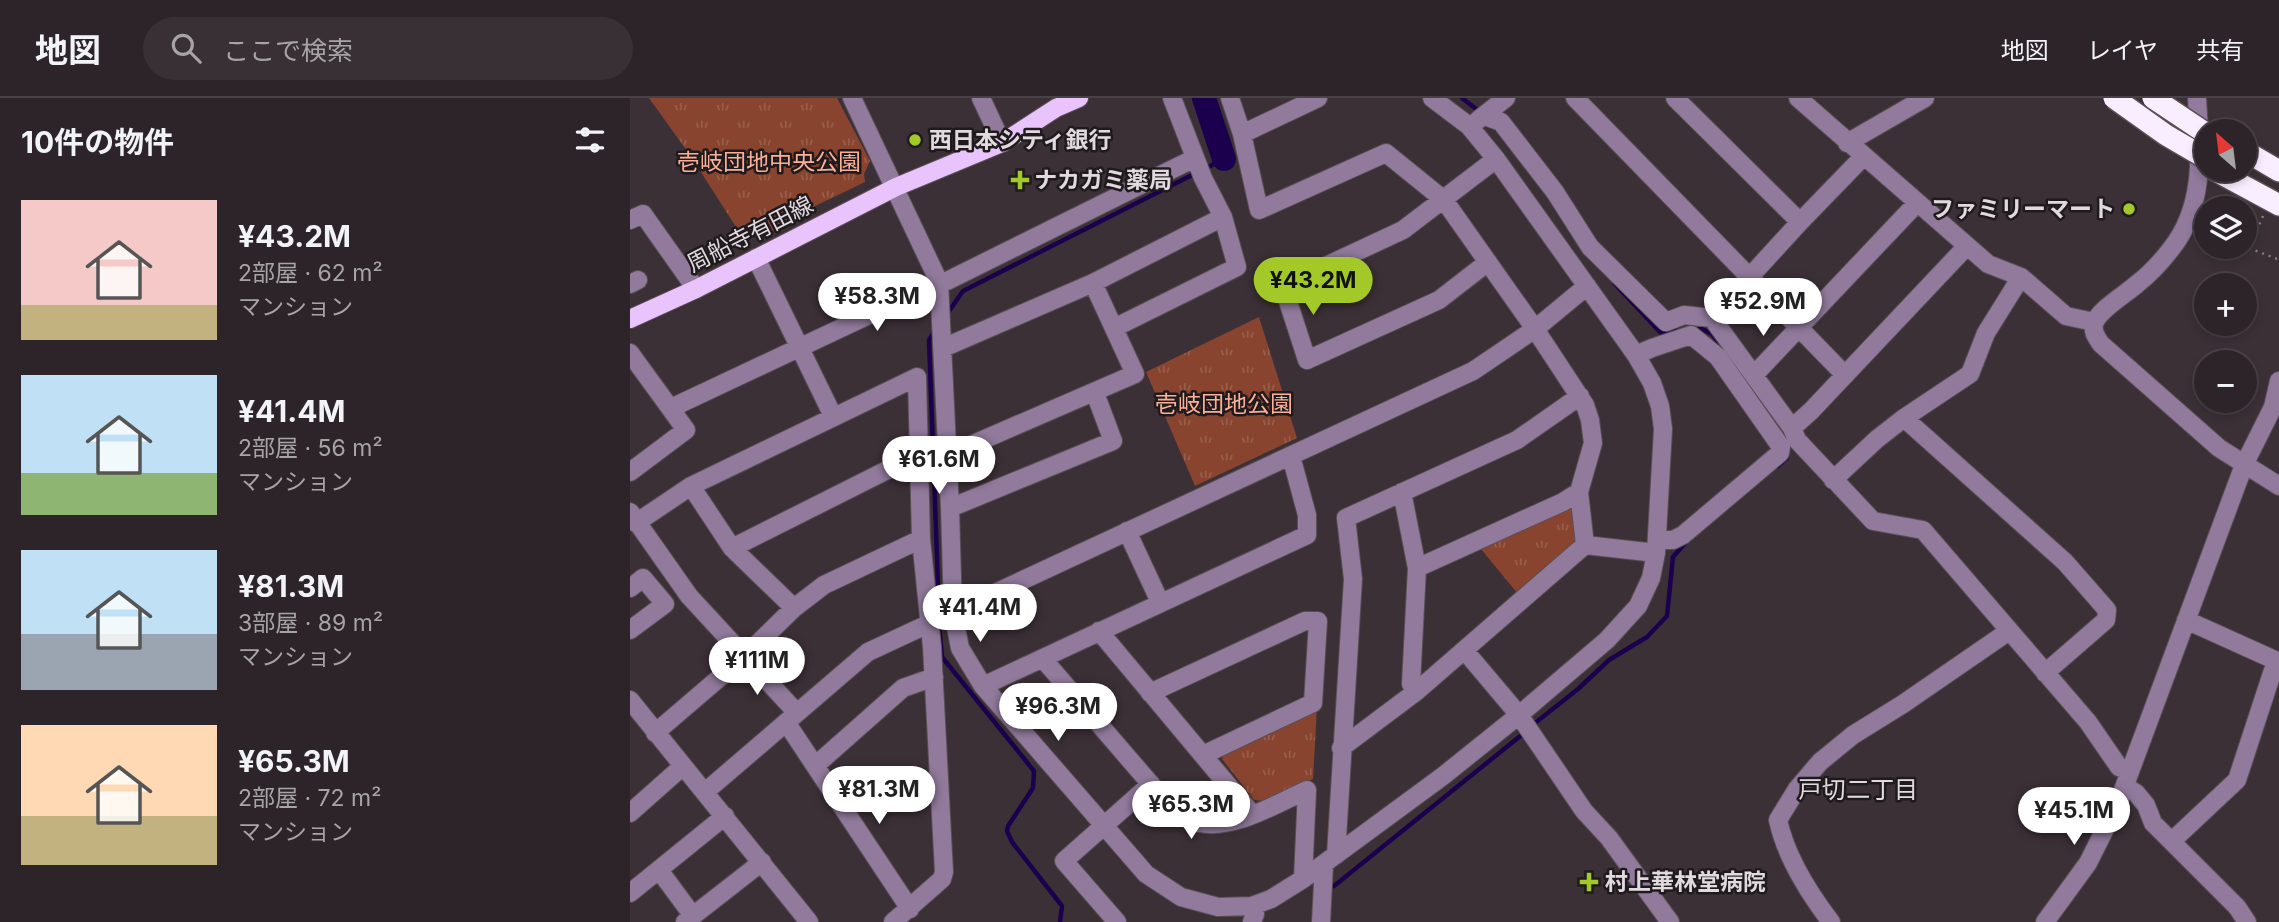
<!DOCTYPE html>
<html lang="ja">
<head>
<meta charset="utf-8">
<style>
  :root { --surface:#2d2429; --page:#393035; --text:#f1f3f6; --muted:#a7a4a8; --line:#484146; --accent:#a2c928 }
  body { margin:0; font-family:Inter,"Noto Sans JP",sans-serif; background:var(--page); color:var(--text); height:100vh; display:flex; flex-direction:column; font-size:26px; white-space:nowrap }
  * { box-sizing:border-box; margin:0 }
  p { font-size:23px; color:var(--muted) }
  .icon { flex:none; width:38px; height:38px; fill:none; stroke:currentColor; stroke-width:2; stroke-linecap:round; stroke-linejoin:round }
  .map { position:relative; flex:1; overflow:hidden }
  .sheet { display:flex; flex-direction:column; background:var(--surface); width:630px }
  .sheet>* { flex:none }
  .needle { width:46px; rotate:332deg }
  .controls { position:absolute; left:1564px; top:21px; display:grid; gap:14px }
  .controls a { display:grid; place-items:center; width:63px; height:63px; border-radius:50%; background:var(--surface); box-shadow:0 4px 10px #0003,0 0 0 2px var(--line); font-size:35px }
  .price { position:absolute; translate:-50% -60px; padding:0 16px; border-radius:24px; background:#fff; color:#222; font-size:23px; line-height:46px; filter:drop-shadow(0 2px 4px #0008) }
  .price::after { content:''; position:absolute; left:50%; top:42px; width:21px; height:16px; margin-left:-10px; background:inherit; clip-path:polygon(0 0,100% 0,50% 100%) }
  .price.selected { background:var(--accent); color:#111 }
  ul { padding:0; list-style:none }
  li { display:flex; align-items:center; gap:21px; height:175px; padding:0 21px }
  li span { display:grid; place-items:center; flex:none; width:196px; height:140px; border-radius:0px; color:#555 }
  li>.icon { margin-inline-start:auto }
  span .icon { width:84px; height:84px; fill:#fffc; stroke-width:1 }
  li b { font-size:30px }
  h2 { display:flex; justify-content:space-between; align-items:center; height:84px; padding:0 21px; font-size:30px }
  header { display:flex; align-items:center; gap:42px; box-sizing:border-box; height:98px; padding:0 35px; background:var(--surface); border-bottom:2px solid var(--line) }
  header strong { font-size:33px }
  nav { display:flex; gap:38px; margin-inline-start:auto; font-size:24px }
  .search { width:490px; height:63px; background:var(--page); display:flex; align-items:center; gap:18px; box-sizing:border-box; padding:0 24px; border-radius:38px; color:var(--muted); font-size:26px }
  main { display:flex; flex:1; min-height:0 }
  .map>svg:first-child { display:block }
  .park { fill:url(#park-tufts) }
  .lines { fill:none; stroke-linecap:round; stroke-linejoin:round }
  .stream { stroke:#1b004e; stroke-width:4.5 }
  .river { stroke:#1b004e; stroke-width:24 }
  .minor-casing { stroke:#5a4e55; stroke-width:20 }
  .major-casing { stroke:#5a4e55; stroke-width:20 }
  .highway-casing { stroke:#5a4e55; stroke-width:24 }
  .path { stroke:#887d83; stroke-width:2.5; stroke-dasharray:2 5; stroke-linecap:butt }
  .minor { stroke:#917a9c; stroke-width:18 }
  .major { stroke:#e9c3fb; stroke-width:18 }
  .highway { stroke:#f9eeff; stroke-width:21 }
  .highway-bridge-casing { stroke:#5a4e55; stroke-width:24; stroke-linecap:butt }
  .highway-bridge { stroke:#f9eeff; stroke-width:21 }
  .poi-dot { fill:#a2c928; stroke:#1f1a1d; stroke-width:2.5 }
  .labels { text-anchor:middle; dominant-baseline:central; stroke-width:5; stroke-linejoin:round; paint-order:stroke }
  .poi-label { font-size:23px; font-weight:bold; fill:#e1d9dd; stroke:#1f1a1d; text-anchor:start }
  .park-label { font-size:23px; fill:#faaf96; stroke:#1f1a1d }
  .street-label { font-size:23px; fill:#e1d9dd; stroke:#1f1a1d }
  .neighbourhood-label { font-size:24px; fill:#e1d9dd; stroke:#1f1a1d }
</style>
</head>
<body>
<header>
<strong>地図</strong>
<div class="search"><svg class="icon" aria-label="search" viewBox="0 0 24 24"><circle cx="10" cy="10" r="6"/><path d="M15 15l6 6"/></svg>ここで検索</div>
<nav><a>地図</a><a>レイヤ</a><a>共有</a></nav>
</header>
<main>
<section class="sheet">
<h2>10件の物件<svg class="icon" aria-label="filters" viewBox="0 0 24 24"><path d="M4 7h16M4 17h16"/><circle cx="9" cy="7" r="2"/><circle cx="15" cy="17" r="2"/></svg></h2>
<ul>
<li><span style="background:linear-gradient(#f6c9c9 75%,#c2b280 0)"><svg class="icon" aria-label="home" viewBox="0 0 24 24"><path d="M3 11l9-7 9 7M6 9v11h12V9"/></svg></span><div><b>¥43.2M</b><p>2部屋 · 62 m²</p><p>マンション</p></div></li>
<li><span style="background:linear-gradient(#bfe0f5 70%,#8fb573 0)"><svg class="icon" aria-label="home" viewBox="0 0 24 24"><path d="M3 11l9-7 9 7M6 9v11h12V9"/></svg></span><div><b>¥41.4M</b><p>2部屋 · 56 m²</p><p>マンション</p></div></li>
<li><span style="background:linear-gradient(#bfe0f5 60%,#9aa5b1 0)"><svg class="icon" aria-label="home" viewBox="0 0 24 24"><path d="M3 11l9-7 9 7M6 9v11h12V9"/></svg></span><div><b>¥81.3M</b><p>3部屋 · 89 m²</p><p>マンション</p></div></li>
<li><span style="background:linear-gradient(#ffd9b3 65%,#c2b280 0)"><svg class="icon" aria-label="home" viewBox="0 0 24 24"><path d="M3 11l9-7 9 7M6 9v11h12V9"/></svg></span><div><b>¥65.3M</b><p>2部屋 · 72 m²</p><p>マンション</p></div></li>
</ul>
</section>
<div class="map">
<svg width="1649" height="824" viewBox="0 0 1649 824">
  <defs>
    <pattern id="park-tufts" width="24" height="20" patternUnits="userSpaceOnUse" patternTransform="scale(1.75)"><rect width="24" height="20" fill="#88442e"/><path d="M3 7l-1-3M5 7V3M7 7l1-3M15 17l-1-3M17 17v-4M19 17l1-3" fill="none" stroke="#985e4c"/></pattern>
  </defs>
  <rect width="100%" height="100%" fill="#3c3037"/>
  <path class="park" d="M 19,0 L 207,0 L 240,63 L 234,76 L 235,84 L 183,109 L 163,125 L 115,143 L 60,57 Z
    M 629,219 L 667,340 L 565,388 L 516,274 Z
    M 946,402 L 950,441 L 888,496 L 851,451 L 934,413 Z
    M 687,609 L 683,681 L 635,703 L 624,702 L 592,661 L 594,653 Z"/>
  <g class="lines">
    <path class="stream" d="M 832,0 L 850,14
      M 574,71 L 594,61
      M 985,186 L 1031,235 L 1045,230
      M 317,216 L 333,193 L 566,75
      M 1063,226 L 1082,236 L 1153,332
      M 306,231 L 299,242 L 309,514
      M 1148,368 L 1157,360 L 1157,354
      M 309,527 L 312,559 L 404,673 L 403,690 L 378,728 L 377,733 L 382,744 L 432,808 L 430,824
      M 900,629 L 948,591 L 979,562 L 1017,539 L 1037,518 L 1043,459 L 1057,443
      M 704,788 L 894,635"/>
    <path class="river" d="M 574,0 L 594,61"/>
    <g class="minor-casing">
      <path id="minor" d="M 222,0 L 309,184 L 320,410 L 323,514 L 330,550 L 353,588 L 516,776 L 551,799 L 588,809 L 622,808 L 641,801 L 673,781 L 813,678 L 889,617 L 977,542 L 1008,508 L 1021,480 L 1026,455 L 1033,331 L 1030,308 L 1022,285 L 1006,257 L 866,61 L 839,28 L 802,0
        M 351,0 L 372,45
        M 600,0 L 612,36 L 629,112 L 756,55 L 814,102 L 905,231 L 955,307 L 960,322 L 963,345 L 949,394 L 955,447
        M 945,0 L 1215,277
        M 1045,0 L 1170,124
        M 1168,0 L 1358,166 L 1391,179 L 1436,218 L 1464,224
        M 1567,0 C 1570,52 1576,107 1541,151 C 1531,164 1520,176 1507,186 C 1496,196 1468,212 1464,226 C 1462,234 1467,240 1471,246 L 1589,350 L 1649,388
        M 855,18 L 871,24 L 925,94 L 960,149 L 1036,224 L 1054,217 L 1082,220 L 1162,330 L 1167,342 L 1243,423 L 1293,432 L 1458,624 L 1489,669 L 1500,673
        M 848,22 L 876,0
        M 612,36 L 688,0
        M 1217,45 L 1295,0
        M 0,122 L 13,116 L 66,191
        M 126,160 L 203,318
        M 858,164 L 809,202 L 677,262 L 653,188 L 773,132 L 866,61
        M 0,186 L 8,182
        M 1082,220 L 1170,124 L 1233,59
        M 484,230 L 607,169 L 593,119 L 573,80 L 542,0
        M 313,250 L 463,185 L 593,119
        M 0,255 L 56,332 L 0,374
        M 1006,257 L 1022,250 L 1061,237 L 1088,259 L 1151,349
        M 1124,277 L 1287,105
        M 41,310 L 309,184 L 317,183 L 565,60
        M 1274,320 L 1435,464 L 1477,512 L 1476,522 L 1415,575
        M 1162,330 L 1181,313 L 1336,149
        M 318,357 L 505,276 L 463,185
        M 1203,382 L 1247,341 L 1274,320 L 1340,276 L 1356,235 L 1391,179
        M 61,388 L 102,450 L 164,510
        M 772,394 L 787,470 L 781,586 L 787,593
        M 320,410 L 483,343 L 465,295
        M 0,414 L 59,498 L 167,615
        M 6,425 L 61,388 L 287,279 L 291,441 L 302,549 L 314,774 L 312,781 L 263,824
        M 497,433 L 530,504
        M 1027,442 L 1043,442 L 1053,437 L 1150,355 L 1151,349
        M 102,450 L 289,356
        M 787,470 L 933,404 L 949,394
        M 0,490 L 13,480 L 35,506 L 0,532
        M 1556,522 L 1649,564
        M 469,533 L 622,716
        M 835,553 L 889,617 L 954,713 L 979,740 L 1040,824
        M 413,561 L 537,705 C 546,713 556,723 569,725 C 605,732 645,706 677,692 L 673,781
        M 353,588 L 677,437 L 677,417 L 661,358
        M 520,595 L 675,523 L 688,523 L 683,605 L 573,657
        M 0,602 L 179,824
        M 156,624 L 280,811
        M 25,635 L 116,557 L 164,510 L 194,487 L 291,441
        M 711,650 L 787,593 L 955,447 L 1026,455
        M 186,667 L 273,590 L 304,579
        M 1495,688 L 1506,695 L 1516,707 L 1523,725 L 1607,809 L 1617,824
        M 75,694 L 238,554 L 843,273 L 905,231 L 957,188
        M 0,715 L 53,668
        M 1542,743 L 1607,682 L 1646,563
        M 706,757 L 723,481 L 716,420 L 887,342 L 950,298
        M 29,772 L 63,818
        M 0,795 L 95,718
        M 55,824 L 132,764
        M 487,824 L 434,763 L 521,686
        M 622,824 L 625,816 L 622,808
        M 691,824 L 694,767
        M 1201,824 C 1178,794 1156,759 1148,722 L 1167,691 L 1190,664 L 1223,637 L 1273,606 L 1379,533
        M 1415,824 L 1458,765 L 1489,703 L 1614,367 L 1643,309 L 1649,283"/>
    </g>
    <g class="major-casing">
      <path id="major" d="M 0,221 L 66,191 L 266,89 L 372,45 L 426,10 L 449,0"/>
    </g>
    <g class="highway-casing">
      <path id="highway" d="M 1615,53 L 1649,73
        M 1584,72 L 1649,107"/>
    </g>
    <path class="path" d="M 1633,118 L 1619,150 L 1647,161"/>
    <use href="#minor" class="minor"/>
    <use href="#major" class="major"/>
    <use href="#highway" class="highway"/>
    <g class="highway-bridge-casing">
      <path id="highway-bridge" d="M 1484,0 L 1536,37 L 1577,61
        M 1523,0 L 1577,36"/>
    </g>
    <use href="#highway-bridge" class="highway-bridge"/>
  </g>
  <g class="poi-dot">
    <circle cx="285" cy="42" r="7"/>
    <path d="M386.5 71.5h7v7h7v7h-7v7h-7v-7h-7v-7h7z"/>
    <circle cx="1499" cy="111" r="7"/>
    <path d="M955.5 773.5h7v7h7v7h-7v7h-7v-7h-7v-7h7z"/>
  </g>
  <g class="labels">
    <g class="poi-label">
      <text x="299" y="42">西日本シティ銀行</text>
      <text x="404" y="82">ナカガミ薬局</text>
      <text x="1485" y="111" text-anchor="end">ファミリーマート</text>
      <text x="975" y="784">村上華林堂病院</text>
    </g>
    <g class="park-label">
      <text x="139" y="64">壱岐団地中央公園</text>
      <text x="594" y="306">壱岐団地公園</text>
    </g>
    <g class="street-label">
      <text transform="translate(120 136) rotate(-27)">周船寺有田線</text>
    </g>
    <g class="neighbourhood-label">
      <text x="1228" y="691">戸切二丁目</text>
    </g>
  </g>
</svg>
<div class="controls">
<a><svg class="needle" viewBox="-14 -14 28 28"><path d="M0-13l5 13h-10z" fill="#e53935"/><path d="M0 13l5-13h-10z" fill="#a7a4a8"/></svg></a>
<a><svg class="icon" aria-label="layers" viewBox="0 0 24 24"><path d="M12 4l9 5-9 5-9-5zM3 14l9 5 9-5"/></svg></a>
<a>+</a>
<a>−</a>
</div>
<b class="price selected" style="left:683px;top:219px">¥43.2M</b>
<b class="price" style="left:247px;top:235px">¥58.3M</b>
<b class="price" style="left:1133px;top:240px">¥52.9M</b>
<b class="price" style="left:309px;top:398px">¥61.6M</b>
<b class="price" style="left:350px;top:546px">¥41.4M</b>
<b class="price" style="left:127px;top:599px">¥111M</b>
<b class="price" style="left:428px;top:645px">¥96.3M</b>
<b class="price" style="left:249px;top:728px">¥81.3M</b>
<b class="price" style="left:561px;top:743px">¥65.3M</b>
<b class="price" style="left:1444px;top:749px">¥45.1M</b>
</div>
</main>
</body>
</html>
